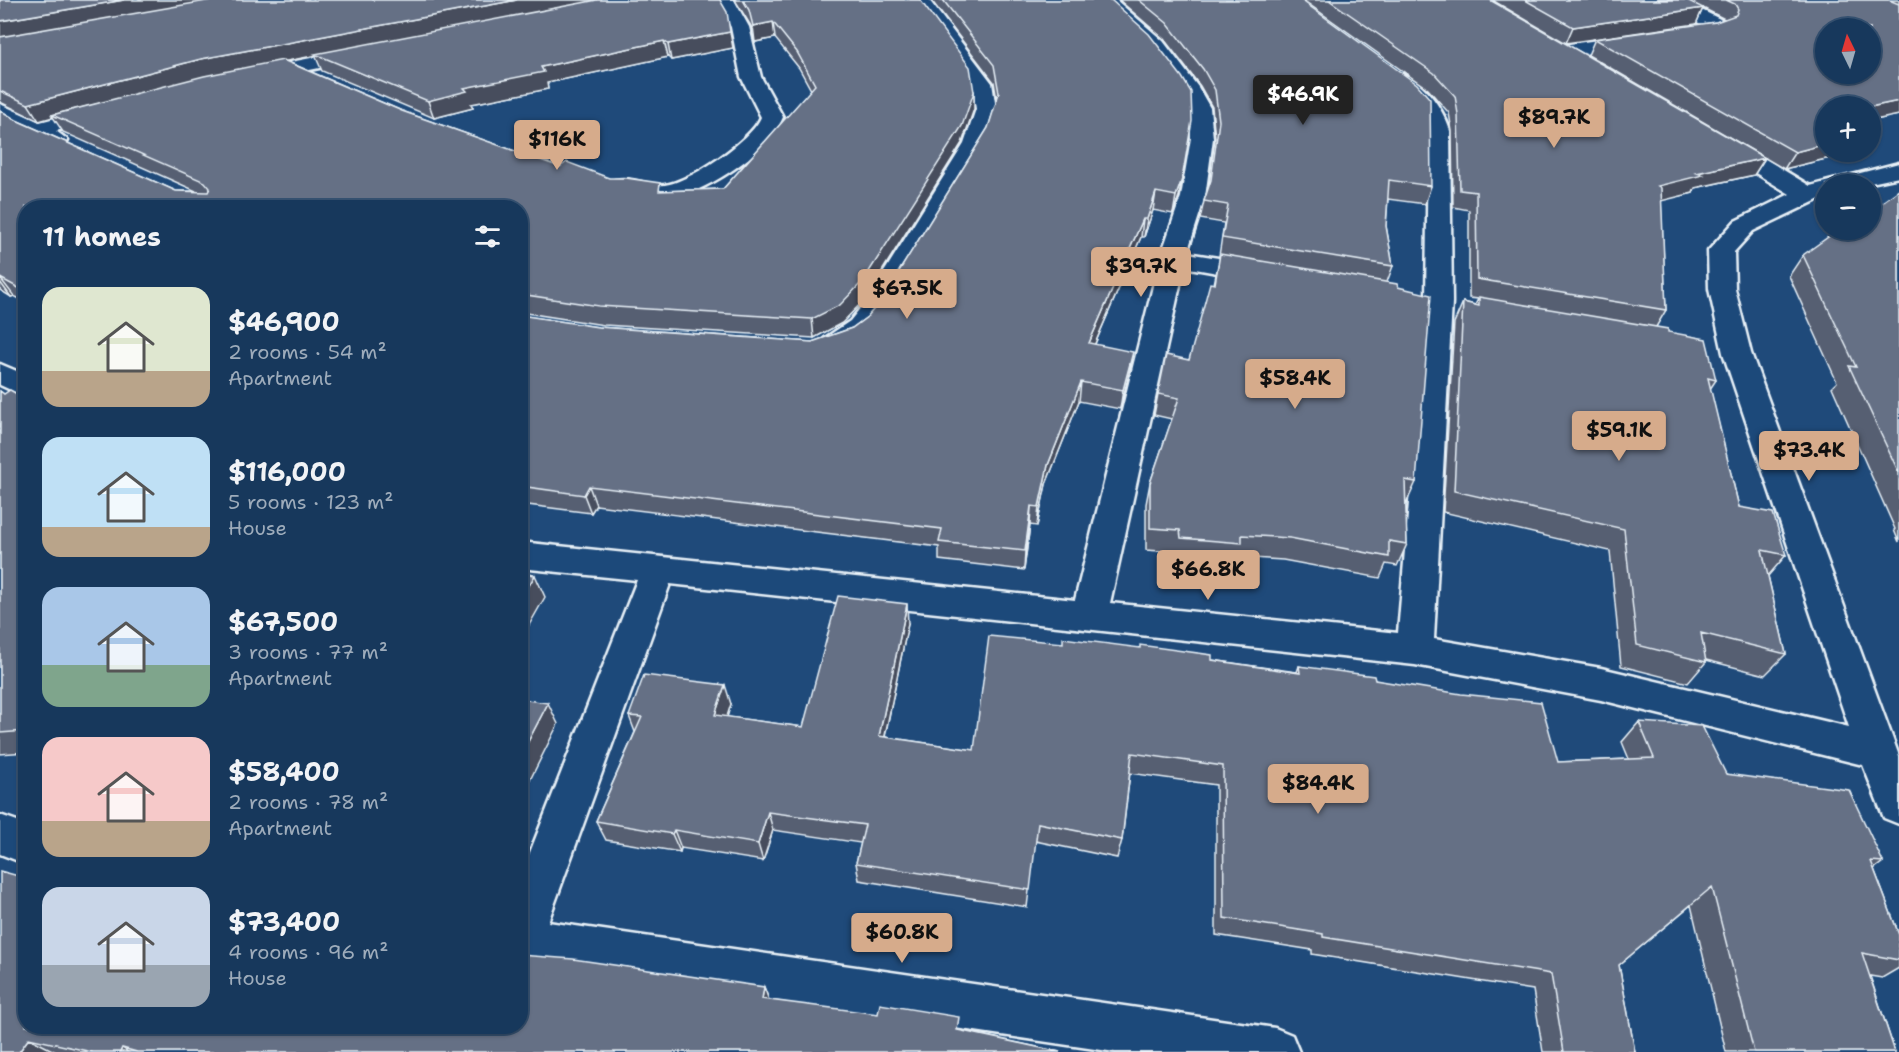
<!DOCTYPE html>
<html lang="en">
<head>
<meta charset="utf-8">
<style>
  :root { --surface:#17385c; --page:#203f62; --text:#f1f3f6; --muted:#9eacbb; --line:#365272; --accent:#d6ab8b }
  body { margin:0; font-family:"Shantell Sans",sans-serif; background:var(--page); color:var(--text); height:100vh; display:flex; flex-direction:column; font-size:22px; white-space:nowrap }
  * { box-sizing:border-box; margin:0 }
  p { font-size:20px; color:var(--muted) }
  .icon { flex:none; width:33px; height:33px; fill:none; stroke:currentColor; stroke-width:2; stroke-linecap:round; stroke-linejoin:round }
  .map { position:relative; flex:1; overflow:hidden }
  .sheet { position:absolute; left:18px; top:200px; width:510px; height:834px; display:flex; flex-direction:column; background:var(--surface); border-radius:24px; box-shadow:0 2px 4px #0004,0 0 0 2px var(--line) }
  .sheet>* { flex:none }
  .needle { width:39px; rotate:355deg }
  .buttons { position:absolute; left:1815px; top:18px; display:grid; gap:12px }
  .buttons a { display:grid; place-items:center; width:66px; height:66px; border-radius:50%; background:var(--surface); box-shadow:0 2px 4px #0004,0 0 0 2px var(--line); font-size:30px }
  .price { position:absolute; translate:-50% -51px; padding:0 14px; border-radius:6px; background:var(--accent); color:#111; font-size:20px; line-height:39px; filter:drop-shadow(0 2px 3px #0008) }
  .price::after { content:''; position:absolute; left:50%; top:36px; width:18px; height:14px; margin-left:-9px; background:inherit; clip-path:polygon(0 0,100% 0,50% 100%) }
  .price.on { background:#222; color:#fff }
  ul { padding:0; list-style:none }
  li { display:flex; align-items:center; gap:18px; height:150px; padding:0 24px }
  li span { display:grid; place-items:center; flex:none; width:168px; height:120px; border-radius:18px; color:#555 }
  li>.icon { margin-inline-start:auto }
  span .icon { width:72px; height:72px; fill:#fffc; stroke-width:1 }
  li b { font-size:26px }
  h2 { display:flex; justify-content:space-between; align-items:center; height:72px; padding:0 24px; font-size:26px }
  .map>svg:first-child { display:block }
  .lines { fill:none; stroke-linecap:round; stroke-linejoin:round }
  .street-casing { stroke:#e8f1f8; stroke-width:5 }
  .street { fill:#1f4a7a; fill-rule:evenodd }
  .wall { fill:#575f72; stroke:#e8f1f8; stroke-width:1.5 }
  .shaded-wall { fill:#474e5d; stroke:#e8f1f8; stroke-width:1.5 }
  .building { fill:#656f85; stroke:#e8f1f8; stroke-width:1.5; fill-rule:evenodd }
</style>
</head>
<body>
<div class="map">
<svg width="1899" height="1052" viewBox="0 0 1899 1052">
  <rect width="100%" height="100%" fill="#1f4a7a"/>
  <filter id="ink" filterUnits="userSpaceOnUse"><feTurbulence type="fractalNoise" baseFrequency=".0167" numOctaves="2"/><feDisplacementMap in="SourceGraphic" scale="12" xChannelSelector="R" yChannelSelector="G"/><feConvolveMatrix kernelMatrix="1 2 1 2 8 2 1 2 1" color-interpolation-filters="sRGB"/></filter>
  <g filter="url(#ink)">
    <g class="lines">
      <g class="street-casing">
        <path id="street" d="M 716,0 L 734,0 L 749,27 L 761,77 L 783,117 C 768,153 703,195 665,199 C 649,201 630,194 615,190 L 611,185 L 615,180 C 632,176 648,187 665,185 C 690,182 752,140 761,117 L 741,77 L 731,27 Z
          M 911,0 L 929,0 L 992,83 L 996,109 L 986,144 L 886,310 L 870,333 L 845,350 L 835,353 L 825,350 L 821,344 L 825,338 L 850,321 L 866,301 L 964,144 L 976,109 L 972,83 Z
          M 1096,0 L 1116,0 L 1163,41 L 1198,87 L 1210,108 L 1213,138 L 1205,197 L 1187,253 L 1262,265 L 1271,268 L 1275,273 L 1271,278 L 1262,281 L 1184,267 L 1110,603 L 1398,633 L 1426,302 L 1428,131 L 1420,109 L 1386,78 L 1389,74 C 1416,67 1444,109 1450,131 L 1452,302 L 1434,639 L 1601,668 L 1849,727 L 1723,353 L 1709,289 L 1708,251 L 1735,221 L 1790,194 L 1713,147 L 1710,142 L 1713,137 L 1721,135 L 1729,137 L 1810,186 L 1899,163 L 1899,177 L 1866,184 L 1826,184 L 1826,196 L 1753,231 L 1734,252 L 1735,289 L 1751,353 L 1899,756 L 1899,824 L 1884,818 L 1863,765 L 1601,700 L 1415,665 L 670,584 L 548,922 L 1275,1028 L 1292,1035 L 1299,1052 L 1115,1052 L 520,963 L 520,878 L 637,580 L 520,568 L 520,542 L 1075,600 L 1160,258 L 1181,197 L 1191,138 L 1190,108 L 1181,92 L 1149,49 Z
          M 1658,0 L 1681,0 L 1726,22 L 1728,26 L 1726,30 L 1707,36 L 1563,57 L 1556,55 L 1553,51 L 1556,47 L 1563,45 L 1703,25 L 1661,4 Z
          M 361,48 L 368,50 L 371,54 L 368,58 L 256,81 L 249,79 L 246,75 L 249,71 L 256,69 Z
          M 0,104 L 40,122 L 101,106 L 108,108 L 111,112 L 108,116 L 56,131 L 68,140 L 65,145 C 46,149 17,127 0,118 Z
          M 0,364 L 26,375 L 26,397 L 0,385 Z
          M 0,815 L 26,824 L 26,864 L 0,854 Z"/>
      </g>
      <use href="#street" class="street"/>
    </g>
    <path class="wall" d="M 0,0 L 720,0 L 733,48 L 671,60 L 668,57 L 547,83 L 548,89 L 471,104 L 473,108 L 434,118 L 322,71 L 315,55 L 286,61 L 402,111 L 560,167 L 662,191 L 723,189 L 811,90 L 799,68 L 775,38 L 755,42 L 751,26 L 735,0 L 920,0 L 974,92 L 974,109 L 962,143 L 864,300 L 842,323 L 814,338 L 604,325 L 520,312 L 520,207 L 26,207 L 26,302 L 14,296 L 11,297 L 0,290 L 0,110 L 16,120 L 176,191 L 196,191 L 63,132 L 53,117 L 39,121 L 0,102 Z
      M 931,0 L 1111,0 L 1179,196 L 1173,214 L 1153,210 L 1144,237 L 1141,237 L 1095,344 L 1130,370 L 1120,409 L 1079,401 L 1046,484 L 1037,526 L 1030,525 L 1024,570 L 939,560 L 939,547 L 596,505 L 591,513 L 520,504 L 520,315 L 598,327 L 812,342 L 852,328 L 867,317 L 880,302 L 988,128 L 997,100 L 994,82 Z
      M 1119,0 L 1301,0 L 1431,186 L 1425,204 L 1388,199 L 1386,226 L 1393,266 L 1387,282 L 1416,482 L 1406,504 L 1405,504 L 1407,544 L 1397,566 L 1386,564 L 1380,578 L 1283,560 L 1238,557 L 1236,565 L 1176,560 L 1175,552 L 1146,550 L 1146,504 L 1150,483 L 1172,419 L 1154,415 L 1158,394 L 1189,360 L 1214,284 L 1220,256 L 1219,256 L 1224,223 L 1200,219 L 1204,201 L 1209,185 L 1215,138 L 1212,107 L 1200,86 L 1164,39 Z
      M 1303,0 L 1490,0 L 1765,158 L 1754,175 L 1695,188 L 1693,193 L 1661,200 L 1666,310 L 1656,327 L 1668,332 L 1716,380 L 1710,389 L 1739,507 L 1786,555 L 1768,576 L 1786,654 L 1765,675 L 1706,660 L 1706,662 L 1688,683 L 1621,666 L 1610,551 L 1443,512 L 1454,323 L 1463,302 L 1475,305 L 1478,299 L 1469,298 L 1469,210 L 1453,207 L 1452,131 L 1449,113 L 1428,89 Z
      M 1492,0 L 1899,0 L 1899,115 L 1870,121 L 1870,106 L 1826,106 L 1855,152 L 1784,169 L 1588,55 L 1595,39 L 1716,22 L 1725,19 L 1703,8 L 1696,24 L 1566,43 Z
      M 1899,190 L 1899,542 L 1894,530 L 1895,529 L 1832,387 L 1837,382 L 1789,276 L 1803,255 L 1870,230 Z
      M 0,391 L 4,394 L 26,399 L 26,752 L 0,754 Z
      M 908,624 L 885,737 L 974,750 L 1212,660 L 1297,672 L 1299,666 L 1375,680 L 1558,762 L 1629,759 L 1622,742 L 1639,722 L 1726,774 L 1883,862 L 1874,869 L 1899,935 L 1899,968 L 1882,978 L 1870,976 L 1895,1052 L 1726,1052 L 1691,905 L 1619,965 L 1635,1052 L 1543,1052 L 1533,990 L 1312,954 L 1312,950 L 1216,935 L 1216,785 L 1130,773 L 1122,840 L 1117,858 L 1035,841 L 1027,907 L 859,880 L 856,863 L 861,843 L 773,830 L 763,861 L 681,848 L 680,852 L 606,840 L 596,821 L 635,732 L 629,716 L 731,704 L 727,717 L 803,727 Z
      M 764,987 L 769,1000 L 959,1030 L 1060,1052 L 0,1052 L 26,1026 Z"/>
    <path class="shaded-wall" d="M 124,0 L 221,0 L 0,39 L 0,21 Z
      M 517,0 L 601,0 L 210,76 L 52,115 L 53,117 L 39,121 L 28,104 L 201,59 Z
      M 1703,8 L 1696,24 L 1566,43 L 1573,27 Z
      M 773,22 L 775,38 L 755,42 L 753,26 Z
      M 730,32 L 733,48 L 671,60 L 668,44 Z
      M 664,41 L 668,57 L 547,83 L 548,89 L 471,104 L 473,108 L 434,118 L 428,101 L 464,88 L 541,67 Z
      M 974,92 L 974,109 L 962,143 L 864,300 L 842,323 L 814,338 L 812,319 Z
      M 1899,101 L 1899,115 L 1870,121 L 1870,107 Z
      M 1826,144 L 1826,152 L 1855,152 L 1784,169 L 1795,152 Z
      M 1765,158 L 1754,175 L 1695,188 L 1693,193 L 1649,204 L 1658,186 L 1697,173 Z
      M 1182,179 L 1179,196 L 1173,214 L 1176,196 Z
      M 1156,192 L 1153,210 L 1144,237 L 1147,219 Z
      M 1143,219 L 1141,237 L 1087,362 L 1089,343 Z
      M 0,278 L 14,296 L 11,297 L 0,282 Z
      M 1133,352 L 1130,370 L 1120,409 L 1123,390 Z
      M 1081,382 L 1079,401 L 1046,484 L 1037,526 L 1039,507 L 1048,465 Z
      M 589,486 L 596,505 L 591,513 L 584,495 Z
      M 1031,506 L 1030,525 L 1024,570 L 1025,551 Z
      M 535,575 L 545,597 L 520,641 L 520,601 Z
      M 907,604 L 908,624 L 881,755 L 879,736 Z
      M 725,685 L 731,704 L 721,735 L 715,715 Z
      M 548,703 L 558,724 L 520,800 L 520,757 Z
      M 768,812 L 773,830 L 763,861 L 758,844 Z
      M 674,830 L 681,848 L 680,852 L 672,834 Z
      M 764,987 L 770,1003 L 762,999 Z
      M 29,1038 L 56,1052 L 19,1052 Z
      M 122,1048 L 128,1052 L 120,1052 Z"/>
    <path class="building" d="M 0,0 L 124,0 L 0,21 Z
      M 212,0 L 517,0 L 201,59 L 28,104 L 0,91 L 0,37 Z
      M 597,0 L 720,0 L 727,12 L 730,32 L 668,44 L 664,41 L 541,67 L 544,72 L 464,88 L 467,91 L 428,101 L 315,54 Z
      M 743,0 L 920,0 L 970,67 L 974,92 L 962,126 L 863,281 L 840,305 L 812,319 L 599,306 L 520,294 L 520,207 L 26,207 L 26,292 L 0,278 L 0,110 L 16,120 L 176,191 L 208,192 L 210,188 L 205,182 L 52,115 L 204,76 L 283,60 L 402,111 L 560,167 L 567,162 L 609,178 L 626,178 L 660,183 L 659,191 L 723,189 L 815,85 L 797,52 L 773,22 L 753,26 L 749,10 Z
      M 943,0 L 1111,0 L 1149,34 L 1182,77 L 1191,92 L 1192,121 L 1182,179 L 1176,196 L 1156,192 L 1147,219 L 1143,219 L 1089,343 L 1133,352 L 1123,390 L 1081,382 L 1048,465 L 1039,507 L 1031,506 L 1025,551 L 939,542 L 942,529 L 589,486 L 584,495 L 520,486 L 520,315 L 598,327 L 812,342 L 852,328 L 867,317 L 880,302 L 988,128 L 999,93 L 994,65 Z
      M 1139,0 L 1301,0 L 1417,84 L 1430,99 L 1431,186 L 1389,180 L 1386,226 L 1393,266 L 1222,238 L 1228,205 L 1204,201 L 1211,180 L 1219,121 L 1215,90 L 1203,69 L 1167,23 Z
      M 1329,0 L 1490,0 L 1765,158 L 1697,173 L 1703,175 L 1658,186 L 1661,188 L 1666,310 L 1477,279 L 1476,192 L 1460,190 L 1458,114 L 1455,96 L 1434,73 Z
      M 1525,0 L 1687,0 L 1703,8 L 1573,27 Z
      M 1726,0 L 1889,0 L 1899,4 L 1899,101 L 1870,107 L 1826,106 L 1826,144 L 1795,152 L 1595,39 L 1716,22 L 1736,15 L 1738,9 L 1735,4 ZM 1826,28 L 1870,28 L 1870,74 L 1826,74 Z
      M 1899,190 L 1899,473 L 1849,366 L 1856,367 L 1803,255 L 1838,230 L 1870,230 L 1870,211 Z
      M 1220,254 L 1397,284 L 1398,287 L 1431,295 L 1416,482 L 1405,480 L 1407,544 L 1389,541 L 1389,557 L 1290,538 L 1242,535 L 1242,543 L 1181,538 L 1180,530 L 1150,528 L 1150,483 L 1179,398 L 1158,394 L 1166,355 L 1189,360 L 1210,283 L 1215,284 Z
      M 1479,297 L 1668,329 L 1668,332 L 1706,339 L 1716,380 L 1708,378 L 1739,507 L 1773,513 L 1786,555 L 1762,550 L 1786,654 L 1701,633 L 1706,662 L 1637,645 L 1624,529 L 1454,491 L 1463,302 L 1479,306 Z
      M 10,390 L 26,399 L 26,731 L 0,733 L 0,391 L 4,394 Z
      M 520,573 L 535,575 L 520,601 Z
      M 838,596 L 907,604 L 879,736 L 974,750 L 989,636 L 1063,643 L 1063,638 L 1140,648 L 1140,645 L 1212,655 L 1212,660 L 1300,673 L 1299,666 L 1374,676 L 1375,680 L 1461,694 L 1541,702 L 1558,762 L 1654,758 L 1639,722 L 1702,726 L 1726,774 L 1849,790 L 1883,862 L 1871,861 L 1899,935 L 1899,960 L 1862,953 L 1895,1052 L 1754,1052 L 1712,887 L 1619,965 L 1635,1052 L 1564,1052 L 1551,974 L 1323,937 L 1323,934 L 1224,918 L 1223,766 L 1132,753 L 1122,840 L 1038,823 L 1030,890 L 856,863 L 865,825 L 768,812 L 758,844 L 674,830 L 672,834 L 596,821 L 642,717 L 629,716 L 644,675 L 725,685 L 715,715 L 803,727 Z
      M 520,699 L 548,703 L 520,757 Z
      M 0,871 L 26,878 L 26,1026 L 520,1026 L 520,955 L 573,959 L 764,987 L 762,999 L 878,1014 L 880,1004 L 959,1017 L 957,1030 L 1060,1052 L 137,1052 L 122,1048 L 120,1052 L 92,1052 L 29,1038 L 19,1052 L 0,1052 Z"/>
  </g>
</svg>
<div class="buttons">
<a><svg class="needle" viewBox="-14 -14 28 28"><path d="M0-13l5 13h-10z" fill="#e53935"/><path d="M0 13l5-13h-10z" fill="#9eacbb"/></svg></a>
<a>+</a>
<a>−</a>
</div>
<b class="price on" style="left:1303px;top:126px">$46.9K</b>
<b class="price" style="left:1554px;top:149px">$89.7K</b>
<b class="price" style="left:557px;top:171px">$116K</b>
<b class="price" style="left:1141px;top:298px">$39.7K</b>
<b class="price" style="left:907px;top:320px">$67.5K</b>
<b class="price" style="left:1295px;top:410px">$58.4K</b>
<b class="price" style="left:1619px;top:462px">$59.1K</b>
<b class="price" style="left:1809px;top:482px">$73.4K</b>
<b class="price" style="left:1208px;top:601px">$66.8K</b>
<b class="price" style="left:1318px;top:815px">$84.4K</b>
<b class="price" style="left:902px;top:964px">$60.8K</b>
<section class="sheet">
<h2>11 homes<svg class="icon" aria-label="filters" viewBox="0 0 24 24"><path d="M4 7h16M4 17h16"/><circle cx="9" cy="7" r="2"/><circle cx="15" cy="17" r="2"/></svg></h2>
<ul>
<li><span style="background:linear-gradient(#dfe7d0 70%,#b9a48a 0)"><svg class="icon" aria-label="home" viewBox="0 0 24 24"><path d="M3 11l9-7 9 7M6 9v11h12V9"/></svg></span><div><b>$46,900</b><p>2 rooms · 54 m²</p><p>Apartment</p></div></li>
<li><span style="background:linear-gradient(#bfe0f5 75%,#b9a48a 0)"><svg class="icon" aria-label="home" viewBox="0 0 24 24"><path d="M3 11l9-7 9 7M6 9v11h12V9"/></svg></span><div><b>$116,000</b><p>5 rooms · 123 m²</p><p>House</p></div></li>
<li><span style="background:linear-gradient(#a9c7e8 65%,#7fa58c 0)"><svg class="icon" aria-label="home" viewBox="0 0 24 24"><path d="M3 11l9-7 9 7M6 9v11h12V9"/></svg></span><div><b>$67,500</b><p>3 rooms · 77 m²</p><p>Apartment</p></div></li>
<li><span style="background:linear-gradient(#f6c9c9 70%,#b9a48a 0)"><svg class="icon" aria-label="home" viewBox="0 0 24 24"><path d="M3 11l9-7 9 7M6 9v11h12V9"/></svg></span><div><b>$58,400</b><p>2 rooms · 78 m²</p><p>Apartment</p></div></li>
<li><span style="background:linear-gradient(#c9d6e8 65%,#9aa5b1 0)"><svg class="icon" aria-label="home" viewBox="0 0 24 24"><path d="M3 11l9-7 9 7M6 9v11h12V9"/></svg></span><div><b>$73,400</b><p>4 rooms · 96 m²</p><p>House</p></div></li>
</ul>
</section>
</div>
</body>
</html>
